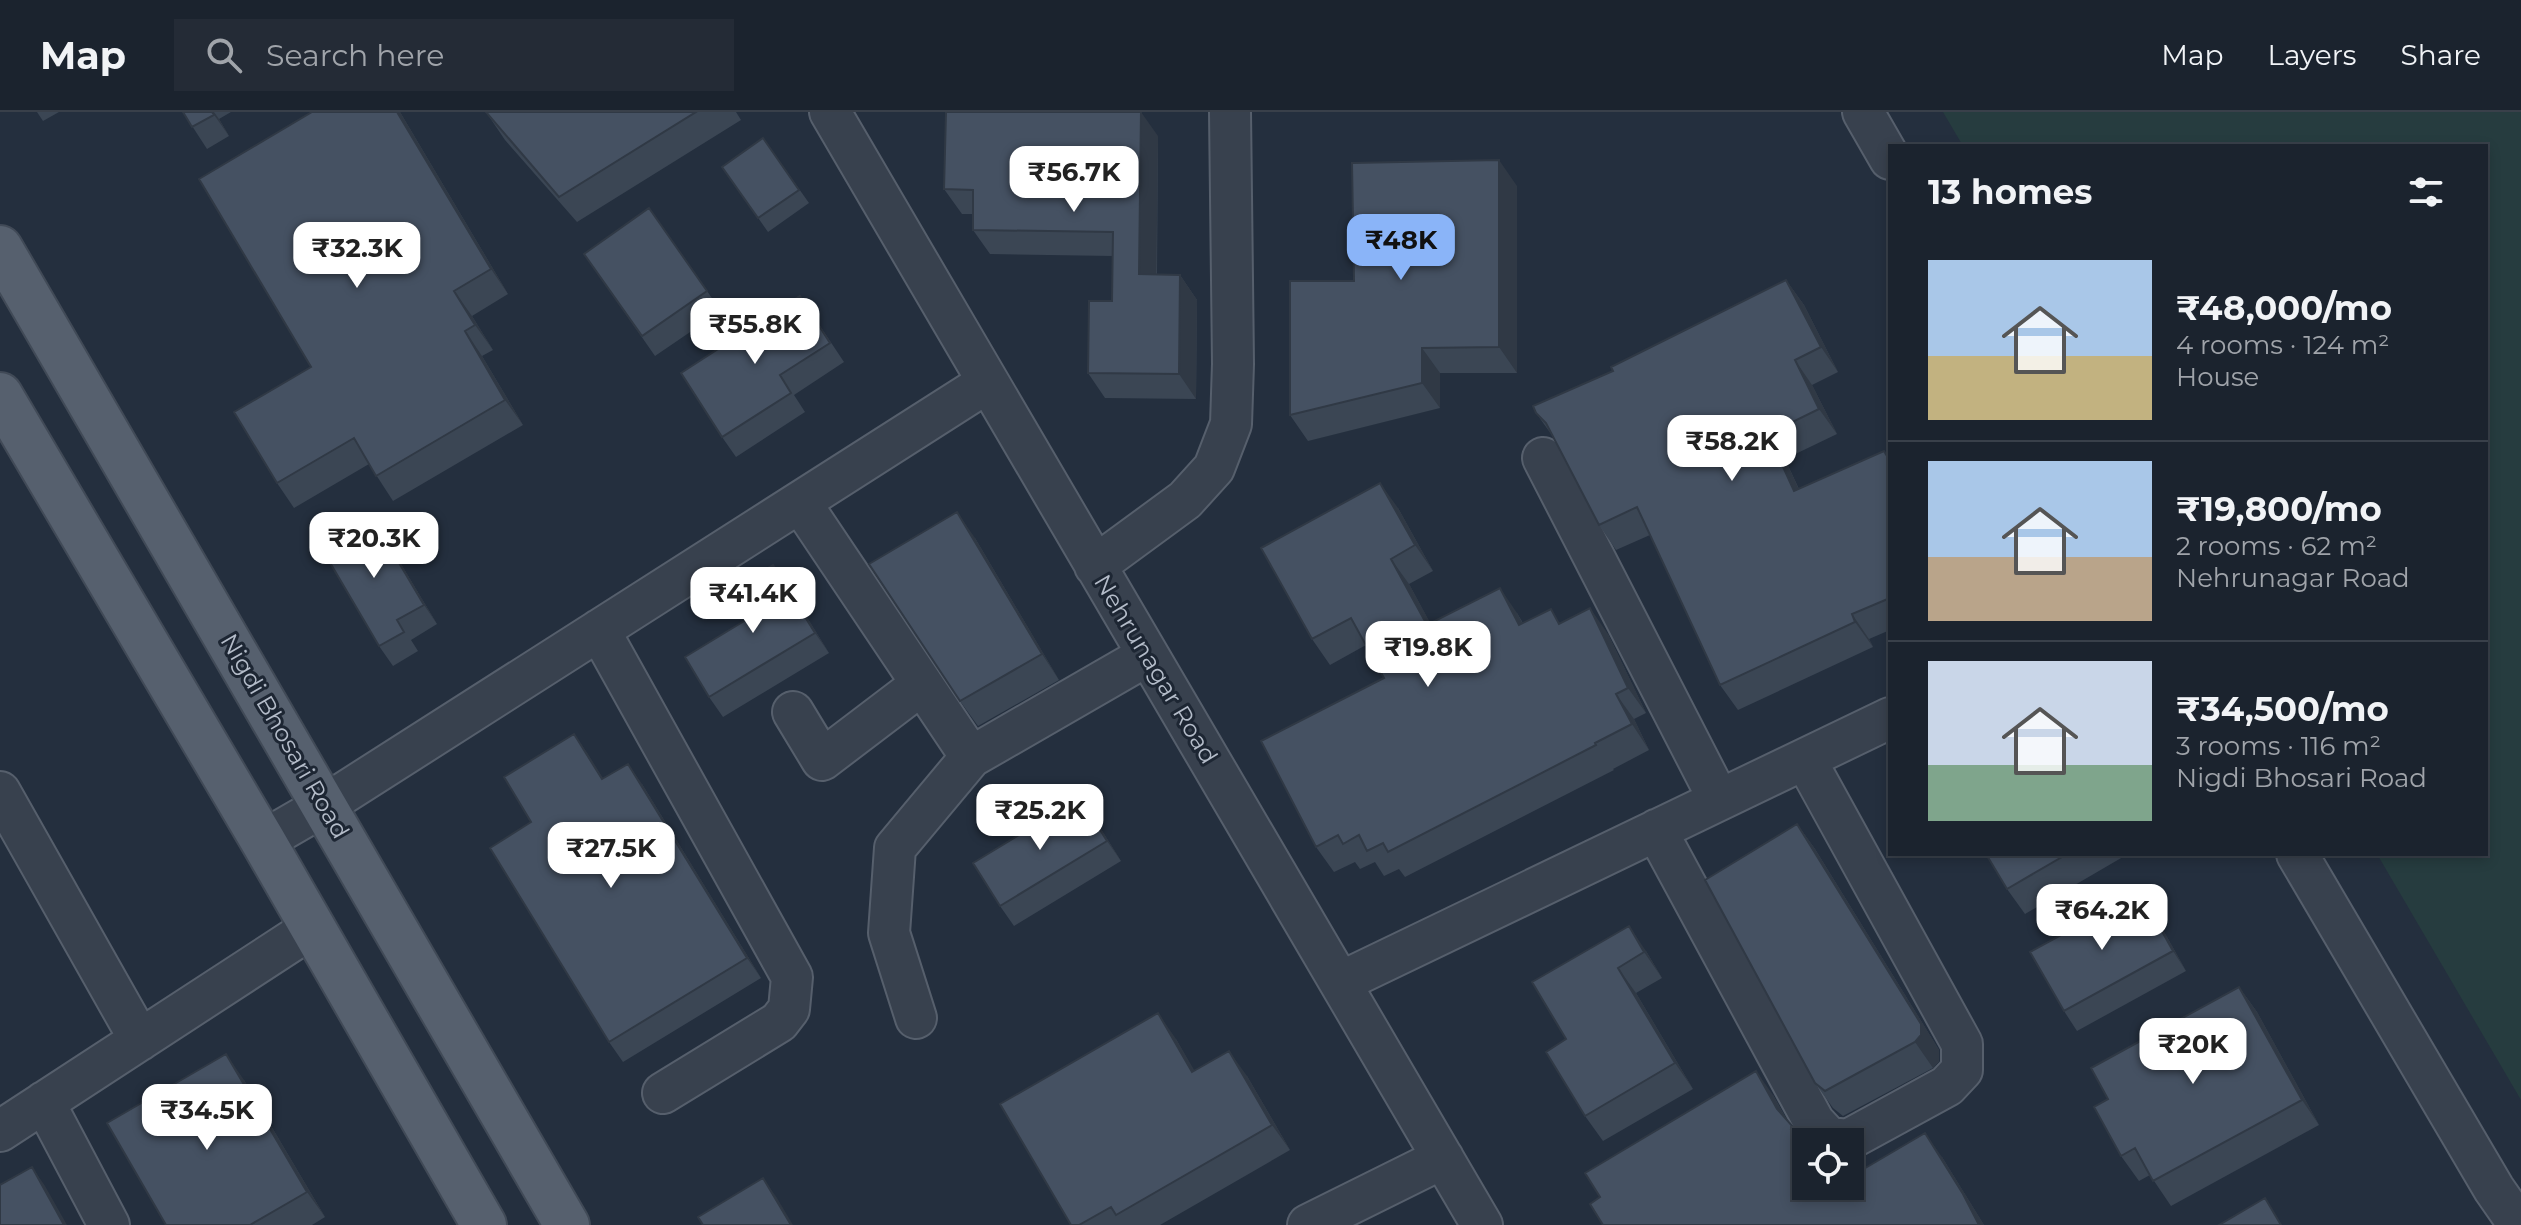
<!DOCTYPE html>
<html lang="en">
<head>
<meta charset="utf-8">
<style>
  :root { --surface:#1b232e; --page:#242b36; --text:#f1f3f6; --muted:#a0a4aa; --line:#39404a; --accent:#8ab4f8 }
  body { margin:0; font-family:Montserrat,sans-serif; background:var(--page); color:var(--text); height:100vh; display:flex; flex-direction:column; font-size:30px; white-space:nowrap }
  * { box-sizing:border-box; margin:0 }
  p { font-size:26px; color:var(--muted) }
  .icon { flex:none; width:44px; height:44px; fill:none; stroke:currentColor; stroke-width:2; stroke-linecap:round; stroke-linejoin:round }
  .map { position:relative; flex:1; overflow:hidden }
  .details { position:absolute; left:1888px; top:32px; width:600px; height:712px; display:flex; flex-direction:column; background:var(--surface); border-radius:0px; box-shadow:0 4px 12px #0003,0 0 0 2px var(--line) }
  .details>* { flex:none }
  .controls { position:absolute; left:1792px; top:1016px; display:grid; gap:16px }
  .controls a { display:grid; place-items:center; width:72px; height:72px; border-radius:0px; background:var(--surface); box-shadow:0 4px 12px #0003,0 0 0 2px var(--line); font-size:40px }
  .price { position:absolute; translate:-50% -68px; padding:0 18px; border-radius:16px; background:#fff; color:#222; font-size:26px; line-height:52px; filter:drop-shadow(0 2px 4px #0008) }
  .price::after { content:''; position:absolute; left:50%; top:48px; width:24px; height:18px; margin-left:-12px; background:inherit; clip-path:polygon(0 0,100% 0,50% 100%) }
  .price.current { background:var(--accent); color:#111 }
  ul { padding:0; list-style:none }
  li { display:flex; align-items:center; gap:24px; height:200px; padding:0 40px }
  li+li { border-top:2px solid var(--line) }
  li span { display:grid; place-items:center; flex:none; width:224px; height:160px; border-radius:0px; color:#555 }
  li>.icon { margin-inline-start:auto }
  span .icon { width:96px; height:96px; fill:#fffc; stroke-width:1 }
  li b { font-size:34px }
  h2 { display:flex; justify-content:space-between; align-items:center; height:96px; padding:0 40px; font-size:34px }
  header { display:flex; align-items:center; gap:48px; box-sizing:border-box; height:112px; padding:0 40px; background:var(--surface); border-bottom:2px solid var(--line) }
  header strong { font-size:38px }
  nav { display:flex; gap:44px; margin-inline-start:auto; font-size:28px }
  .search { width:560px; height:72px; background:var(--page); display:flex; align-items:center; gap:20px; box-sizing:border-box; padding:0 28px; border-radius:0px; color:var(--muted); font-size:30px }
  .map>svg:first-child { display:block }
  .green { fill:#263c3f }
  .lines { fill:none; stroke-linecap:round; stroke-linejoin:round }
  .minor-casing { stroke:#565f6c; stroke-width:44 }
  .major-casing { stroke:#414a57; stroke-width:48 }
  .minor { stroke:#38414e; stroke-width:40 }
  .major { stroke:#56606e; stroke-width:44 }
  .wall { fill:#3b4654 }
  .shaded-wall { fill:#303945 }
  .building { fill:#455162; stroke:#303945; stroke-width:2 }
  .labels { text-anchor:middle; dominant-baseline:central; stroke-width:6; stroke-linejoin:round; paint-order:stroke }
  .street-label { font-size:24px; fill:#b4bcc9; stroke:#1d2633 }
</style>
</head>
<body>
<header>
<strong>Map</strong>
<div class="search"><svg class="icon" aria-label="search" viewBox="0 0 24 24"><circle cx="10" cy="10" r="6"/><path d="M15 15l6 6"/></svg>Search here</div>
<nav><a>Map</a><a>Layers</a><a>Share</a></nav>
</header>
<div class="map">
<svg width="2521" height="1113" viewBox="0 0 2521 1113">
  <rect width="100%" height="100%" fill="#242f3e"/>
  <path class="green" d="M 1943,0 L 2521,0 L 2521,988 L 2377,742 L 2486,742 L 2486,34 L 1963,34 Z"/>
  <g class="lines">
    <g class="minor-casing">
      <path id="minor" d="M 830,0 L 1482,1113
        M 1863,0 L 1890,47
        M 1543,346 L 1719,688
        M 800,390 L 971,645
        M 1095,454 L 1185,388 L 1214,356 L 1231,312 L 1233,252 L 1230,0
        M 599,518 L 792,865 L 789,897 L 779,910 L 663,981
        M 793,600 L 822,648 L 922,572
        M 0,680 L 140,928
        M 1656,718 L 1814,1010 L 1829,1026 L 1848,1028 L 1947,974 L 1962,958 L 1962,932 L 1805,647
        M 263,729 L 325,693 L 988,270
        M 2297,742 L 2494,1077 L 2519,1113
        M 1341,870 L 1890,606
        M 916,906 L 889,821 L 895,736 L 971,645 L 1148,543
        M 44,990 L 109,1113
        M 0,1019 L 313,815
        M 1308,1113 L 1443,1046"/>
    </g>
    <g class="major-casing">
      <path id="major" d="M 0,136 L 567,1113
        M 0,283 L 263,729 L 484,1113"/>
    </g>
    <use href="#minor" class="minor"/>
    <use href="#major" class="major"/>
  </g>
  <path class="wall" d="M 37,0 L 59,0 L 43,9 Z
    M 183,0 L 231,0 L 219,7 L 229,24 L 207,37 Z
    M 400,0 L 508,182 L 472,204 L 493,238 L 482,244 L 523,313 L 393,389 L 369,352 L 294,396 L 277,371 L 311,255 Z
    M 486,0 L 736,0 L 741,8 L 577,110 L 505,28 Z
    M 1158,24 L 1157,163 L 1180,163 L 1197,188 L 1196,287 L 1105,286 L 1088,261 L 1112,189 L 1113,144 L 990,142 L 973,118 L 973,102 L 962,102 L 944,77 Z
    M 763,26 L 809,91 L 768,120 L 722,55 Z
    M 1517,74 L 1517,261 L 1440,261 L 1440,296 L 1308,329 L 1290,303 L 1354,169 Z
    M 649,96 L 721,199 L 655,244 L 584,142 Z
    M 1786,168 L 1804,193 L 1838,260 L 1812,273 L 1837,322 L 1785,347 L 1799,377 L 1884,339 L 1888,344 L 1890,343 L 1890,518 L 1869,527 L 1873,535 L 1738,598 L 1720,573 L 1650,423 L 1616,438 L 1599,413 L 1554,326 L 1536,301 L 1613,259 Z
    M 800,184 L 844,250 L 794,283 L 805,300 L 736,345 L 722,325 Z
    M 1398,396 L 1433,459 L 1409,472 L 1430,511 L 1517,501 L 1523,511 L 1561,511 L 1608,522 L 1646,601 L 1634,607 L 1649,638 L 1613,657 L 1614,658 L 1405,765 L 1399,757 L 1384,764 L 1375,750 L 1360,757 L 1355,750 L 1334,760 L 1316,735 L 1384,566 L 1366,533 L 1330,553 L 1312,527 Z
    M 975,426 L 1059,568 L 978,614 L 960,589 Z
    M 386,427 L 437,512 L 411,528 L 418,539 L 393,554 L 379,534 Z
    M 773,453 L 787,473 L 829,541 L 723,605 L 709,585 L 759,500 Z
    M 574,622 L 603,667 L 642,672 L 761,866 L 623,950 L 609,930 L 531,710 Z
    M 1094,706 L 1121,749 L 1014,814 L 1000,794 Z
    M 1797,712 L 1815,737 L 1939,938 L 1939,949 L 1933,956 L 1843,1004 L 1833,996 L 1815,971 Z
    M 1986,742 L 2128,742 L 2025,802 L 2007,777 Z
    M 2153,800 L 2186,859 L 2077,919 L 2064,899 Z
    M 1646,839 L 1662,866 L 1636,881 L 1693,977 L 1603,1029 L 1585,1004 L 1566,927 L 1532,870 Z
    M 2239,875 L 2257,900 L 2319,1013 L 2171,1094 L 2150,1063 L 2139,1069 L 2121,1044 L 2108,987 Z
    M 1176,927 L 1194,959 L 1247,964 L 1290,1038 L 1160,1113 L 1071,1113 Z
    M 244,968 L 325,1105 L 312,1113 L 166,1113 Z
    M 1773,983 L 1787,1008 L 1806,1033 L 1806,1074 L 1827,1074 L 1829,1078 L 1942,1045 L 1984,1113 L 1603,1113 L 1600,1085 Z"/>
  <path class="shaded-wall" d="M 212,0 L 214,0 L 219,7 L 229,24 Z
    M 397,0 L 400,0 L 508,182 L 491,157 Z
    M 1141,0 L 1158,24 L 1156,187 L 1139,162 Z
    M 1499,48 L 1517,74 L 1517,261 L 1499,235 Z
    M 1180,163 L 1197,188 L 1196,287 L 1179,262 Z
    M 1786,168 L 1804,193 L 1838,260 L 1821,235 Z
    M 454,179 L 472,204 L 493,238 L 475,213 Z
    M 465,219 L 482,244 L 523,313 L 505,288 Z
    M 1422,236 L 1440,261 L 1440,296 L 1422,271 Z
    M 1795,248 L 1812,273 L 1837,322 L 1819,297 Z
    M 1768,322 L 1785,347 L 1811,404 L 1794,379 Z
    M 1380,371 L 1398,396 L 1433,459 L 1415,433 Z
    M 957,400 L 975,426 L 1059,568 L 1042,542 Z
    M 373,407 L 386,427 L 437,512 L 424,493 Z
    M 1391,447 L 1409,472 L 1445,538 L 1427,513 Z
    M 773,453 L 787,473 L 829,541 L 815,521 Z
    M 1500,476 L 1517,501 L 1537,539 L 1519,513 Z
    M 1590,496 L 1608,522 L 1646,601 L 1628,576 Z
    M 1852,502 L 1869,527 L 1873,535 L 1855,510 Z
    M 1616,582 L 1634,607 L 1649,638 L 1632,612 Z
    M 574,622 L 588,642 L 616,687 L 602,667 Z
    M 628,652 L 642,672 L 761,866 L 747,846 Z
    M 1080,686 L 1094,706 L 1121,749 L 1107,729 Z
    M 1797,712 L 1815,737 L 1939,938 L 1939,949 L 1933,956 L 1915,930 Z
    M 2140,780 L 2153,800 L 2186,859 L 2173,839 Z
    M 1629,814 L 1646,839 L 1662,866 L 1644,840 Z
    M 1618,856 L 1636,881 L 1693,977 L 1675,951 Z
    M 2239,875 L 2257,900 L 2319,1013 L 2302,988 Z
    M 1158,901 L 1176,927 L 1210,985 L 1192,960 Z
    M 1229,939 L 1247,964 L 1290,1038 L 1272,1013 Z
    M 226,942 L 244,968 L 325,1105 L 307,1080 Z
    M 1756,959 L 1773,983 L 1794,1021 L 1777,997 Z
    M 1925,1021 L 1942,1045 L 1984,1113 L 1979,1113 Z
    M 32,1055 L 45,1074 L 67,1113 L 64,1113 Z
    M 763,1066 L 777,1086 L 793,1113 L 791,1113 Z"/>
  <path class="building" d="M 183,0 L 212,0 L 214,3 L 192,15 Z
    M 312,0 L 397,0 L 491,157 L 454,179 L 475,213 L 465,219 L 505,288 L 376,364 L 354,326 L 277,371 L 234,300 L 311,255 L 199,67 Z
    M 486,0 L 696,0 L 559,85 Z
    M 946,0 L 1141,0 L 1139,162 L 1180,163 L 1179,262 L 1088,261 L 1089,189 L 1112,189 L 1113,120 L 973,118 L 973,78 L 944,77 Z
    M 763,26 L 799,78 L 758,106 L 722,55 Z
    M 1499,48 L 1499,235 L 1422,236 L 1422,271 L 1290,303 L 1290,169 L 1354,169 L 1352,51 Z
    M 649,96 L 707,179 L 642,224 L 584,142 Z
    M 1786,168 L 1821,235 L 1795,248 L 1819,297 L 1768,322 L 1794,379 L 1884,339 L 1887,344 L 1890,343 L 1890,486 L 1852,502 L 1855,510 L 1720,573 L 1637,395 L 1599,413 L 1546,311 L 1536,301 L 1533,294 L 1613,259 L 1611,255 Z
    M 800,184 L 830,231 L 780,263 L 791,281 L 722,325 L 681,261 Z
    M 1380,371 L 1415,433 L 1391,447 L 1427,513 L 1500,476 L 1519,513 L 1551,497 L 1559,512 L 1590,496 L 1628,576 L 1616,582 L 1632,612 L 1595,631 L 1596,633 L 1388,740 L 1383,731 L 1367,739 L 1359,723 L 1343,732 L 1338,723 L 1316,735 L 1261,629 L 1384,566 L 1351,506 L 1312,527 L 1261,436 Z
    M 957,400 L 1042,542 L 960,589 L 869,452 Z
    M 373,407 L 424,493 L 397,508 L 404,520 L 379,534 L 322,437 Z
    M 773,453 L 815,521 L 709,585 L 685,545 L 759,500 L 742,472 Z
    M 574,622 L 602,667 L 628,652 L 747,846 L 609,930 L 490,736 L 531,710 L 504,665 Z
    M 1080,686 L 1107,729 L 1000,794 L 973,751 Z
    M 1797,712 L 1921,912 L 1921,923 L 1915,930 L 1825,979 L 1815,971 L 1705,768 Z
    M 1986,742 L 2067,742 L 2007,777 Z
    M 2140,780 L 2173,839 L 2064,899 L 2030,840 Z
    M 1629,814 L 1644,840 L 1618,856 L 1675,951 L 1585,1004 L 1546,940 L 1566,927 L 1532,870 Z
    M 2239,875 L 2302,988 L 2153,1069 L 2135,1036 L 2121,1044 L 2094,995 L 2108,987 L 2091,956 Z
    M 1158,901 L 1192,960 L 1229,939 L 1272,1013 L 1116,1103 L 1111,1095 L 1079,1113 L 1071,1113 L 1000,992 Z
    M 226,942 L 307,1080 L 250,1113 L 166,1113 L 107,1011 Z
    M 1756,959 L 1777,997 L 1794,1016 L 1791,1018 L 1806,1044 L 1806,1074 L 1824,1074 L 1827,1079 L 1835,1074 L 1850,1074 L 1850,1065 L 1925,1021 L 1963,1082 L 1979,1113 L 1603,1113 L 1590,1092 L 1600,1085 L 1585,1061 Z
    M 32,1055 L 64,1113 L 0,1113 L 0,1073 Z
    M 763,1066 L 791,1113 L 703,1113 L 698,1105 Z
    M 2265,1086 L 2281,1113 L 2219,1113 Z"/>
  <g class="labels">
    <g class="street-label">
      <text transform="translate(1156 557) rotate(59)">Nehrunagar Road</text>
      <text transform="translate(285 624) rotate(60)">Nigdi Bhosari Road</text>
    </g>
  </g>
</svg>
<div class="controls">
<a><svg class="icon" aria-label="locate" viewBox="0 0 24 24"><circle cx="12" cy="12" r="6"/><path d="M12 2v4M12 18v4M2 12h4M18 12h4"/></svg></a>
</div>
<b class="price" style="left:1074px;top:102px">₹56.7K</b>
<b class="price current" style="left:1401px;top:170px">₹48K</b>
<b class="price" style="left:357px;top:178px">₹32.3K</b>
<b class="price" style="left:755px;top:254px">₹55.8K</b>
<b class="price" style="left:1732px;top:371px">₹58.2K</b>
<b class="price" style="left:374px;top:468px">₹20.3K</b>
<b class="price" style="left:753px;top:523px">₹41.4K</b>
<b class="price" style="left:1428px;top:577px">₹19.8K</b>
<b class="price" style="left:1040px;top:740px">₹25.2K</b>
<b class="price" style="left:611px;top:778px">₹27.5K</b>
<b class="price" style="left:2102px;top:840px">₹64.2K</b>
<b class="price" style="left:2193px;top:974px">₹20K</b>
<b class="price" style="left:207px;top:1040px">₹34.5K</b>
<section class="details">
<h2>13 homes<svg class="icon" aria-label="filters" viewBox="0 0 24 24"><path d="M4 7h16M4 17h16"/><circle cx="9" cy="7" r="2"/><circle cx="15" cy="17" r="2"/></svg></h2>
<ul>
<li><span style="background:linear-gradient(#a9c7e8 60%,#c2b280 0)"><svg class="icon" aria-label="home" viewBox="0 0 24 24"><path d="M3 11l9-7 9 7M6 9v11h12V9"/></svg></span><div><b>₹48,000/mo</b><p>4 rooms · 124 m²</p><p>House</p></div></li>
<li><span style="background:linear-gradient(#a9c7e8 60%,#b9a48a 0)"><svg class="icon" aria-label="home" viewBox="0 0 24 24"><path d="M3 11l9-7 9 7M6 9v11h12V9"/></svg></span><div><b>₹19,800/mo</b><p>2 rooms · 62 m²</p><p>Nehrunagar Road</p></div></li>
<li><span style="background:linear-gradient(#c9d6e8 65%,#7fa58c 0)"><svg class="icon" aria-label="home" viewBox="0 0 24 24"><path d="M3 11l9-7 9 7M6 9v11h12V9"/></svg></span><div><b>₹34,500/mo</b><p>3 rooms · 116 m²</p><p>Nigdi Bhosari Road</p></div></li>
</ul>
</section>
</div>
</body>
</html>
